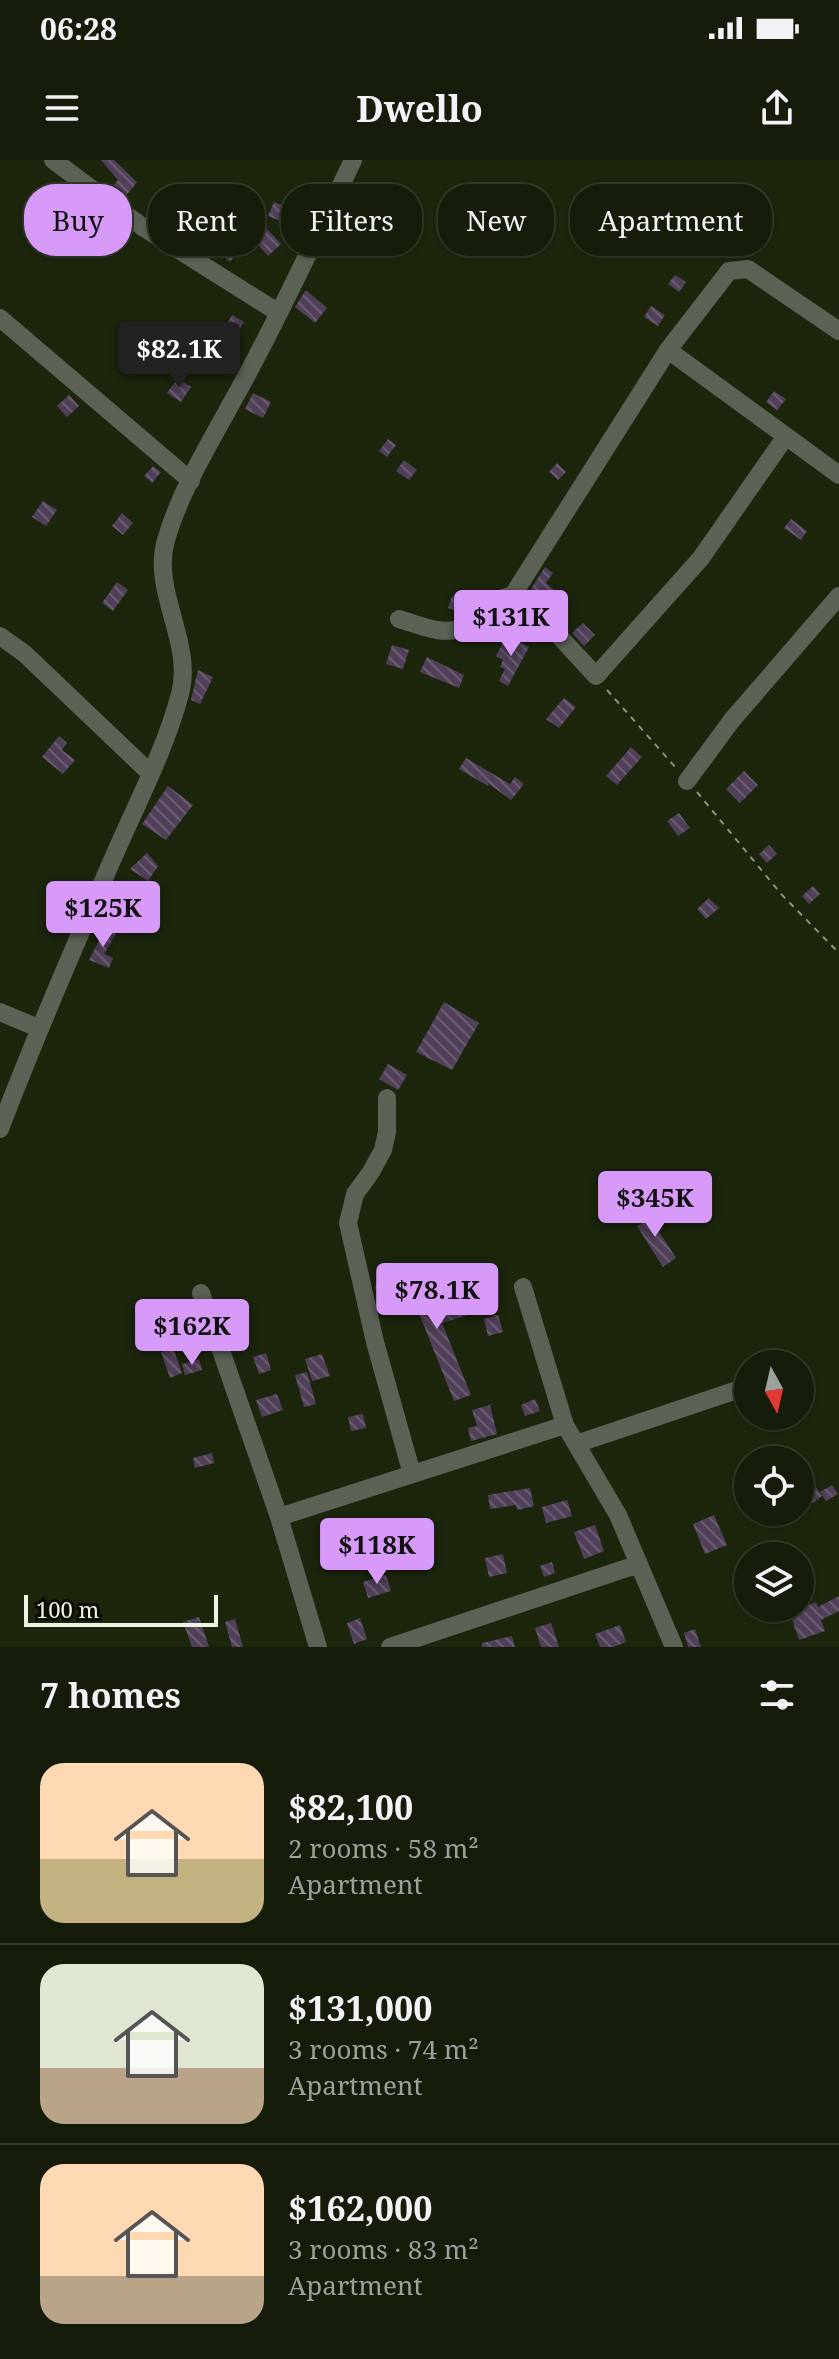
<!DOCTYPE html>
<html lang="en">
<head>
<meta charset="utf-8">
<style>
  :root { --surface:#151c09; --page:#1e2512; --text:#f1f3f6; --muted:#9da19c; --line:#343a2a; --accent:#d89af8 }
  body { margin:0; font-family:"Noto Serif",serif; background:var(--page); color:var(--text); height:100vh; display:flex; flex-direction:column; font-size:30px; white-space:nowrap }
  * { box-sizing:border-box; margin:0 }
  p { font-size:26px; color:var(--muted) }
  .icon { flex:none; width:44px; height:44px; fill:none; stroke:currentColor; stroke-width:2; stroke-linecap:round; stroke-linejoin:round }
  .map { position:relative; height:1487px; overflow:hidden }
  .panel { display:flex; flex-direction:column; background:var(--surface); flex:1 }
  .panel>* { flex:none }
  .top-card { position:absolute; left:24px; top:24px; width:792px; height:72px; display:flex; gap:16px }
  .needle { width:52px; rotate:172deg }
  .buttons { position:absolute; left:734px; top:1190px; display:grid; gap:16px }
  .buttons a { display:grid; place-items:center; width:80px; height:80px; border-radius:50%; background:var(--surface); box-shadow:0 2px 6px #0004,0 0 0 2px var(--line); font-size:40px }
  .scale { position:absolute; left:24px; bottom:20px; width:194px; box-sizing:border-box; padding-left:8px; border:4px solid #ecf4e3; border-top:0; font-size:22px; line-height:28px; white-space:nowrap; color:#ecf4e3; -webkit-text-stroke:6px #090d04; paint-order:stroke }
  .price { position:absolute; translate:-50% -68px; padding:0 18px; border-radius:8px; background:var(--accent); color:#111; font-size:26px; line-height:52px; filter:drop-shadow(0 2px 4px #0008) }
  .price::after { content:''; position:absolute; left:50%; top:48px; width:24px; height:18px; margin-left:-12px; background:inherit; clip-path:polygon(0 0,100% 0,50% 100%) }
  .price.on { background:#222; color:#fff }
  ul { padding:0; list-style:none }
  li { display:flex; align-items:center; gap:24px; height:200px; padding:0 40px }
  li+li { border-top:2px solid var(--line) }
  li span { display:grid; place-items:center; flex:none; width:224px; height:160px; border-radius:24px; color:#555 }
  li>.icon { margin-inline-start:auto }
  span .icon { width:96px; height:96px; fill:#fffc; stroke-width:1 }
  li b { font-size:34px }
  h2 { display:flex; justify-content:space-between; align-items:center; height:96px; padding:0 40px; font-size:34px }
  .pill { padding:0 28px; border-radius:32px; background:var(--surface); box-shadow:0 2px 6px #0004,0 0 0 2px var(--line); font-size:28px; line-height:72px }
  .pill.on { background:var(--accent); color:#111 }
  .status { display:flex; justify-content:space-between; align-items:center; height:56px; padding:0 40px; background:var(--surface); direction:ltr }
  .status svg { height:22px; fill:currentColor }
  header { display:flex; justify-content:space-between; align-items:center; height:104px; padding:0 40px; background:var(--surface); font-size:36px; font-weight:700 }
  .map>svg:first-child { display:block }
  .building { fill:url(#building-back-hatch) }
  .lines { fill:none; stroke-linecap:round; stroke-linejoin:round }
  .path { stroke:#8a937e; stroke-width:2; stroke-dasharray:6 6; stroke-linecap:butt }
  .minor { stroke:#5c6255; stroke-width:18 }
</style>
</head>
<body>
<div class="status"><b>06:28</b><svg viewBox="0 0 49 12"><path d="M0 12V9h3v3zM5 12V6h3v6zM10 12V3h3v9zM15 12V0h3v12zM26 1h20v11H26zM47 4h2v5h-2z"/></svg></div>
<header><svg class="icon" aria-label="menu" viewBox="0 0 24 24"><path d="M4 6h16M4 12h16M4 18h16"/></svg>Dwello<svg class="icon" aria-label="share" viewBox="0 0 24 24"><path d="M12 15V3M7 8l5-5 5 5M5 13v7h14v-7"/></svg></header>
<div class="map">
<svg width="839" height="1487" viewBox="0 0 839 1487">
  <defs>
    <pattern id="building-back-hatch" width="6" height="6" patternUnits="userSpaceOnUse" patternTransform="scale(2)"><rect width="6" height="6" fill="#514059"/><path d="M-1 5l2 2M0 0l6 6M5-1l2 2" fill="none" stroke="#6a5c71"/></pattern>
  </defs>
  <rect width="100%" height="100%" fill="#1c260c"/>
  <path class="building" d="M 101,0 L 114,0 L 137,22 L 125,37 L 112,27 L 118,20 Z
    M 274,42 L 299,52 L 293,66 L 268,56 Z
    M 168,46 L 177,56 L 169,64 L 160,55 Z
    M 266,68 L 281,84 L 268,96 L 253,79 Z
    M 219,75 L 238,92 L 230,102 L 211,85 Z
    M 675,115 L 686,122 L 679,132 L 668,124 Z
    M 306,130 L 327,148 L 315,163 L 295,147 Z
    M 651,146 L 665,155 L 658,166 L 644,157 Z
    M 232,155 L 244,162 L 236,175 L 224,168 Z
    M 178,218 L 191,227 L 181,242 L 167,233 Z
    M 774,231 L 786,239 L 777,250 L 766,242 Z
    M 253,233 L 271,242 L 263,258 L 245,249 Z
    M 69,235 L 79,246 L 67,257 L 57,246 Z
    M 388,279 L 396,285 L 387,297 L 379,291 Z
    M 404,300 L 417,310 L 409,320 L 396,311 Z
    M 557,303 L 566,312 L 558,320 L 549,312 Z
    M 153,306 L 161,312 L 152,323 L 144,316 Z
    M 43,341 L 57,350 L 46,366 L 32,357 Z
    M 122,353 L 133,363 L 123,375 L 112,366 Z
    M 791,359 L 807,371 L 801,380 L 784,368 Z
    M 545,407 L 553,413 L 546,423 L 565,439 L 556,449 L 531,429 Z
    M 117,422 L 128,430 L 113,451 L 102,443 Z
    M 452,436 L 467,441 L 460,452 L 448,448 Z
    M 583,463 L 595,475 L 584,486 L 572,473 Z
    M 507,475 L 529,487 L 508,526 L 499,521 L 505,509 L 500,507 L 503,500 L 496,496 Z
    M 392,485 L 409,490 L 403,509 L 386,504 Z
    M 427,497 L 464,515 L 459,528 L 420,512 Z
    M 198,510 L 213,517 L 200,544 L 191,540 Z
    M 564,538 L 576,547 L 559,568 L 546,559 Z
    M 59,576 L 67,583 L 62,590 L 75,600 L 63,614 L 42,597 Z
    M 631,587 L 642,597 L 617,625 L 606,616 Z
    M 466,598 L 510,624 L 515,617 L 524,624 L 511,640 L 489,624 L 488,626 L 459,609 Z
    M 744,611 L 758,625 L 740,643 L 726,629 Z
    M 168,626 L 193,645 L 166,680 L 142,664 Z
    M 679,653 L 690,668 L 678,676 L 667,661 Z
    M 769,685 L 777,694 L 767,703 L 759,694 Z
    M 147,693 L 158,706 L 148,721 L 130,709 Z
    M 813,726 L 820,734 L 809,744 L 802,736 Z
    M 709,738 L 719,748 L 706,759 L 697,749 Z
    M 106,767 L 116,774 L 104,794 L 113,798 L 109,808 L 89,800 Z
    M 444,842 L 479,863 L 452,910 L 416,892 Z
    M 388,904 L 407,915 L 398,930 L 379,919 Z
    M 644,1048 L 676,1098 L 663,1107 L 637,1066 L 642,1063 L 636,1053 Z
    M 378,1121 L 437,1147 L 476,1136 L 481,1151 L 442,1163 L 471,1235 L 454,1241 L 420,1156 L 377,1136 L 375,1127 Z
    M 498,1155 L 503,1172 L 488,1176 L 484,1159 Z
    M 173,1188 L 182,1213 L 170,1218 L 161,1192 Z
    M 266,1193 L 271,1210 L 259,1214 L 253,1197 Z
    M 322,1194 L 330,1216 L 312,1221 L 305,1199 Z
    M 199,1199 L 202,1210 L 185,1215 L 182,1204 Z
    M 307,1212 L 316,1244 L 304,1247 L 295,1215 Z
    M 277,1234 L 283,1250 L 262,1257 L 256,1240 Z
    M 535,1239 L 540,1251 L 525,1256 L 521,1245 Z
    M 490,1245 L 497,1274 L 471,1281 L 468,1268 L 477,1266 L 472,1250 Z
    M 363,1254 L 366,1268 L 351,1271 L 348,1257 Z
    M 212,1293 L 214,1303 L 195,1308 L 193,1298 Z
    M 811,1320 L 822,1336 L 811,1344 L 800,1328 Z
    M 832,1325 L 838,1334 L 826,1341 L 820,1332 Z
    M 530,1328 L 534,1346 L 517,1350 L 516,1345 L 490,1349 L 488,1335 Z
    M 567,1340 L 572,1356 L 546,1363 L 542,1347 Z
    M 714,1355 L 727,1385 L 705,1394 L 693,1364 Z
    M 595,1365 L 604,1391 L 584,1399 L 574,1372 Z
    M 503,1394 L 507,1413 L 489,1417 L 485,1398 Z
    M 552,1402 L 555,1413 L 544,1417 L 540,1406 Z
    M 386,1415 L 391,1431 L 368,1438 L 363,1422 Z
    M 839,1436 L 839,1451 L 821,1460 L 825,1471 L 799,1480 L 790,1453 L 816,1442 L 818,1447 Z
    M 199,1457 L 209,1487 L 192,1487 L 183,1462 Z
    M 360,1458 L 367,1479 L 354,1484 L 347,1463 Z
    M 235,1459 L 243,1487 L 232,1487 L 225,1462 Z
    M 551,1463 L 559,1487 L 541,1487 L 535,1468 Z
    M 620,1465 L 626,1482 L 613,1487 L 600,1487 L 595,1474 Z
    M 695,1469 L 701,1487 L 688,1487 L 684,1473 Z
    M 512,1476 L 515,1487 L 482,1487 L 482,1483 Z"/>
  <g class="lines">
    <path class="path" d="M 607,530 L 677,609
      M 697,632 L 782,735 L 839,793"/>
    <path class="minor" d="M 53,0 L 144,68 L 279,153
      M 0,158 L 191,321
      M 668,190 L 839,315
      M 515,433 L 534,449 L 596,516 L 701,398 L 786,276
      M 399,459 C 420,465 443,477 465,467 C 483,434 483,446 513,435 L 668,190 L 729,111 L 748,109 L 839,171
      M 0,476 L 25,494 L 150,613
      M 687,621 L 732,560 L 839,436
      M 0,852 L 38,868
      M 387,938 L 387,972 L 383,990 L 371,1012 L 355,1034 L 348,1063 L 375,1182 L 412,1314
      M 0,969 C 35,877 74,787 114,696 C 137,643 165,590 180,534 C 194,482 151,432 166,380 C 182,324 222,263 249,211 C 286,142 319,71 353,0
      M 523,1127 L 565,1265 L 618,1355 L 674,1487
      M 201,1133 L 279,1357 L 318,1487
      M 576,1284 L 740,1229
      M 279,1357 L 565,1265
      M 390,1487 L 639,1404"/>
  </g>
</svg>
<div class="buttons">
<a><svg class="needle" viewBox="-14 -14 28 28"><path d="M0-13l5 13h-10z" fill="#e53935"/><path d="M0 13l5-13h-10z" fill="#9da19c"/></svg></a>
<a><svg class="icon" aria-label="locate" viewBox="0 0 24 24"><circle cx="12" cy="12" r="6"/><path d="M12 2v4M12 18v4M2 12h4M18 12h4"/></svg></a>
<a><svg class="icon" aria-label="layers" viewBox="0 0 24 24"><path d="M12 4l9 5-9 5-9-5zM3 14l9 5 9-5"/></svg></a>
</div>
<div class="scale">100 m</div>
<b class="price on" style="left:179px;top:230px">$82.1K</b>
<b class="price" style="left:511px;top:498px">$131K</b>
<b class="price" style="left:103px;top:789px">$125K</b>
<b class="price" style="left:655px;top:1079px">$345K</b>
<b class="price" style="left:437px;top:1171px">$78.1K</b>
<b class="price" style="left:192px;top:1207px">$162K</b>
<b class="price" style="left:377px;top:1426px">$118K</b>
<div class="top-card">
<a class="pill on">Buy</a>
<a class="pill">Rent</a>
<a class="pill">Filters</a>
<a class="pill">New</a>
<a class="pill">Apartment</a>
</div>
</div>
<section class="panel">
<h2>7 homes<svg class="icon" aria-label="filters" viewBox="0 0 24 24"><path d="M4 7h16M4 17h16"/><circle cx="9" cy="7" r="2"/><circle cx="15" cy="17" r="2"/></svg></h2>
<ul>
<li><span style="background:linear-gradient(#ffd9b3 60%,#c2b280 0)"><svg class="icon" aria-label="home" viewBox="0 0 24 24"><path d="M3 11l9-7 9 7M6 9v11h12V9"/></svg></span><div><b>$82,100</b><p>2 rooms · 58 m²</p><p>Apartment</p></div></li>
<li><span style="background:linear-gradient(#dfe7d0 65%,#b9a48a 0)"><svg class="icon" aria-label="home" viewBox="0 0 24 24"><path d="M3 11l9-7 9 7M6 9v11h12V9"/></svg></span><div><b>$131,000</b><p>3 rooms · 74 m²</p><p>Apartment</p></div></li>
<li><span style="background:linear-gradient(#ffd9b3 70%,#b9a48a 0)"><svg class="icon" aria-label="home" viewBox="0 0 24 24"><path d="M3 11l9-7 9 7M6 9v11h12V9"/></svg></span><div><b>$162,000</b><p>3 rooms · 83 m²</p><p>Apartment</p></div></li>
</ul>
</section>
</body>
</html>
